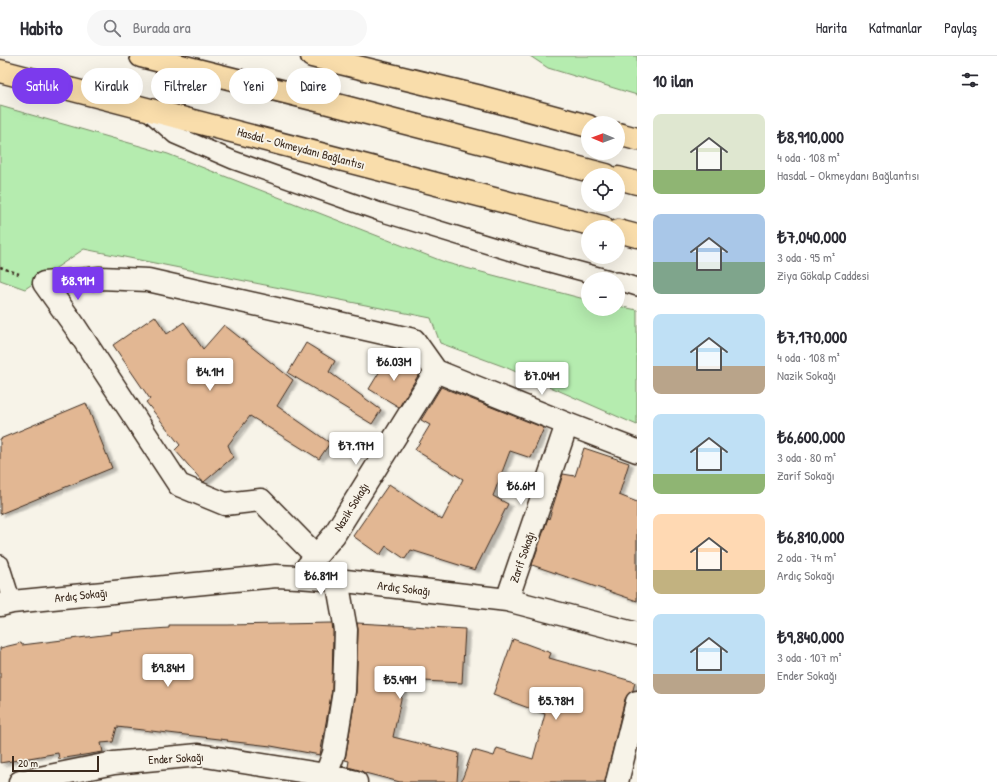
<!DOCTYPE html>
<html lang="tr">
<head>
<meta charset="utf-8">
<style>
  :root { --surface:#fff; --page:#f7f7f7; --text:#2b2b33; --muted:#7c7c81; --line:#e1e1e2; --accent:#7c3aed }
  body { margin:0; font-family:"Patrick Hand",sans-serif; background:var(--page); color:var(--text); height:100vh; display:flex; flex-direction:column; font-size:15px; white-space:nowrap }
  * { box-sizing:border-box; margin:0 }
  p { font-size:13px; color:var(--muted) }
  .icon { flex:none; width:22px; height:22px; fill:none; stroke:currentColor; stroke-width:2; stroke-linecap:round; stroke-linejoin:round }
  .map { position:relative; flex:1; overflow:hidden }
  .side { display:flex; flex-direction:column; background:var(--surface); width:360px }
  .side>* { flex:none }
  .top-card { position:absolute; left:12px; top:12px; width:380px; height:36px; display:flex; gap:8px }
  .needle { width:26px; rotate:271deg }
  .buttons { position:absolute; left:581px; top:60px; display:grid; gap:8px }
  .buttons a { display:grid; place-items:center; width:44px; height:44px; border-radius:50%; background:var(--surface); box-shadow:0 4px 16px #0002; font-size:20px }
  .scale { position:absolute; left:12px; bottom:10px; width:87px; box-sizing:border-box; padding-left:4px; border:2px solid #3b2a1e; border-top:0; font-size:11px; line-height:14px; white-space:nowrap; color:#3b2a1e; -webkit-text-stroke:3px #f7f3e8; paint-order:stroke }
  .price { position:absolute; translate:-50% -34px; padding:0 9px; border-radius:4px; background:#fff; color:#222; font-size:13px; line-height:26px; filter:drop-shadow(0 1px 2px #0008) }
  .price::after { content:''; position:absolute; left:50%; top:24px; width:12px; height:9px; margin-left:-6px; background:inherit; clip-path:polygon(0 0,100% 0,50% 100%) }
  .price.selected { background:var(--accent); color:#fff }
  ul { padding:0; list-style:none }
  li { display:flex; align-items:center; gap:12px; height:100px; padding:0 16px }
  li span { display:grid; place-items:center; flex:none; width:112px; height:80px; border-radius:8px; color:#555 }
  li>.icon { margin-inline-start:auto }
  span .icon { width:48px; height:48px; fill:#fffc; stroke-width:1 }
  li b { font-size:17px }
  h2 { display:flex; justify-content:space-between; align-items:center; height:48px; padding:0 16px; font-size:17px }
  .pill { padding:0 14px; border-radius:18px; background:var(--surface); box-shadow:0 4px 16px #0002; font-size:14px; line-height:36px }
  .pill.selected { background:var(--accent); color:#fff }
  header { display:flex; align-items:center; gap:24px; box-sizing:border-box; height:56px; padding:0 20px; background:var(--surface); border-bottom:1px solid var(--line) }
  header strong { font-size:19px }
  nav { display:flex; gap:22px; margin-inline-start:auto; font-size:14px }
  .search { width:280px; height:36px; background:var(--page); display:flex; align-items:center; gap:10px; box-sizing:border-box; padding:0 14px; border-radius:22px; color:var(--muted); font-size:15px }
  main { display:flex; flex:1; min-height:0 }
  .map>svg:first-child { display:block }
  .green { fill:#b5ecaf; stroke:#788b66 }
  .building { fill:#e2b793; stroke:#3b2a1e; filter:url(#shadow) }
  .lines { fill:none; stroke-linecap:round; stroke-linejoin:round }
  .lane-casing { stroke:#3b2a1e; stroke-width:20 }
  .street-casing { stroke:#3b2a1e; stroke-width:25 }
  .highway-casing { stroke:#3b2a1e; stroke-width:25 }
  .path { stroke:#3b2a1e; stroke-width:2.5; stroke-dasharray:3 3; stroke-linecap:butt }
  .lane { stroke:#f7f3e8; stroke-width:17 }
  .street { stroke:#f7f3e8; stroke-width:22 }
  .highway { stroke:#f9ddab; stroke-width:22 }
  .labels { text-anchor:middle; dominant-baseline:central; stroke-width:4; stroke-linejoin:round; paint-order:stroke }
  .street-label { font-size:12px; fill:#3b2a1e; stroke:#f7f3e8 }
</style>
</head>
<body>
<header>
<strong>Habito</strong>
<div class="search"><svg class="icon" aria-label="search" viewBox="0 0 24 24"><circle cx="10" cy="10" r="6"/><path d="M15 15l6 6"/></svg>Burada ara</div>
<nav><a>Harita</a><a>Katmanlar</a><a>Paylaş</a></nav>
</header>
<main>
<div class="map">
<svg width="637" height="726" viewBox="0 0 637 726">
  <defs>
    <filter id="shadow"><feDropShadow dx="4.5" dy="2.5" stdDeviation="1" flood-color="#0004"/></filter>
  </defs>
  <rect width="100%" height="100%" fill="#f7f3e8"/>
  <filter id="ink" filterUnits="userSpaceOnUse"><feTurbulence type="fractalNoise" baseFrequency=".025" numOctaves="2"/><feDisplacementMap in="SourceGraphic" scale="8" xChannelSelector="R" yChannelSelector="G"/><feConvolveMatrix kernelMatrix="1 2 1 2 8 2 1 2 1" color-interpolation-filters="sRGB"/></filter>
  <g filter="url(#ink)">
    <path class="green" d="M 530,0 L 637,0 L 637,39 L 548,12 Z
      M 0,50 L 168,98 L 447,207 L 588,244 L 588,253 L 618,253 L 618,250 L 637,254 L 637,369 L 505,311 L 440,287 L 431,262 L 84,193 L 25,233 L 0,224 Z"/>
    <path class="building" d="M 155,260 L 167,278 L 184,266 L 203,293 L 224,269 L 293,324 L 277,350 L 330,387 L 319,403 L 250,360 L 228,389 L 233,401 L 204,426 L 202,425 L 175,394 L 180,389 L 146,346 L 150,343 L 113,289 Z
      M 306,287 L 335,305 L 329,316 L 381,354 L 372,368 L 288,317 Z
      M 389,300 L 419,318 L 399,351 L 369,333 Z
      M 441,331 L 544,372 L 531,402 L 510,395 L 493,440 L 508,448 L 475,514 L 411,494 L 405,503 L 386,490 L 380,499 L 353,480 L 389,428 L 442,464 L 463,423 L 415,394 L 430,369 L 421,364 Z
      M 86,347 L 112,412 L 0,458 L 0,383 Z
      M 584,392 L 629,407 L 619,439 L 637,446 L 637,545 L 532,509 L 548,462 L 549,463 L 563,418 L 575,420 Z
      M 332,567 L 333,575 L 332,634 L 320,699 L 271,690 L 227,685 L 228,684 L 117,671 L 113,686 L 101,687 L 103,696 L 59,703 L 58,697 L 0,707 L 0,592 L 21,587 L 22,589 L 111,578 L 110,576 L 169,572 L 169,569 L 228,569 Z
      M 357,567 L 465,573 L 462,627 L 405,624 L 393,681 L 459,697 L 457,726 L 400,726 L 365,717 L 359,714 L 348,711 L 349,705 L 345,704 L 356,636 L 358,574 Z
      M 513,583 L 551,597 L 549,602 L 635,626 L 633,634 L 628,638 L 625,643 L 605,726 L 461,726 L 473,694 L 494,700 L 497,692 L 533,703 L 545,658 L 493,639 Z"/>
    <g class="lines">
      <g class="lane-casing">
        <path id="lane" d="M 147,54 L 175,79 L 233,104 L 380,156 L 528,201 L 609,223
          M 618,225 L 637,231
          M 0,508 L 12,546"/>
      </g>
      <g class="street-casing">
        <path id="street" d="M 436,315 L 567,368 L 637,395
          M 316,500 L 261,444 L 225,448 L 179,429 L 74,269 L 44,227 L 100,222 L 148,224 L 414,284 L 436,315
          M 307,511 L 334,479 L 436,315
          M 507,544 L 567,368
          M 0,549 L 12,546 L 276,520 L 298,521 L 337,524 L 507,544 L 637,578
          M 326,719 L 334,697 L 344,635 L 346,574 L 337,524
          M 20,726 L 114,707 L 199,699 L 326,719 L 356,726
          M 617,726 L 637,646"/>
      </g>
      <g class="highway-casing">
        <path id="highway" d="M 141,0 L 329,47 L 606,119
          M 312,0 L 481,41 L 588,70
          M 0,15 L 602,171
          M 618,78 L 637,83
          M 618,122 L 637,127
          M 618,175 L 637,180"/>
      </g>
      <path class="path" d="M 0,211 L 19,218"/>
      <use href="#lane" class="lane"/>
      <use href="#street" class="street"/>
      <use href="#highway" class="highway"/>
    </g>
  </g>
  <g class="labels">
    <g class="street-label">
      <text transform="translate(301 92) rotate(15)">Hasdal - Okmeydanı Bağlantısı</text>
      <text transform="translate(351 451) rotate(-58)">Nazik Sokağı</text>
      <text transform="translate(522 501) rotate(-71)">Zarif Sokağı</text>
      <text transform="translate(404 532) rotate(7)">Ardıç Sokağı</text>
      <text transform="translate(81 539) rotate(-6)">Ardıç Sokağı</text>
      <text transform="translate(176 702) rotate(-3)">Ender Sokağı</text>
    </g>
  </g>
</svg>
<div class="buttons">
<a><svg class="needle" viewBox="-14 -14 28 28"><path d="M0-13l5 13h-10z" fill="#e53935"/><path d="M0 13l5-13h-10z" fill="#7c7c81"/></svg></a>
<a><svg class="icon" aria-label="locate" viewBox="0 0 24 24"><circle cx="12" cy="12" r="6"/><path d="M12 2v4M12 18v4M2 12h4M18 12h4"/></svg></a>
<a>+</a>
<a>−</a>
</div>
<div class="scale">20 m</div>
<b class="price selected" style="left:78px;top:245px">₺8.91M</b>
<b class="price" style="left:394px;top:326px">₺6.03M</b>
<b class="price" style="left:210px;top:336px">₺4.1M</b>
<b class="price" style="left:542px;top:340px">₺7.04M</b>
<b class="price" style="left:356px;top:410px">₺7.17M</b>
<b class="price" style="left:521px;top:450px">₺6.6M</b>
<b class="price" style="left:321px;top:540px">₺6.81M</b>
<b class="price" style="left:168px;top:632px">₺9.84M</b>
<b class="price" style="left:400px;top:644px">₺5.49M</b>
<b class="price" style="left:556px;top:665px">₺5.78M</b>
<div class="top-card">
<a class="pill selected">Satılık</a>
<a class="pill">Kiralık</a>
<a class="pill">Filtreler</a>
<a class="pill">Yeni</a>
<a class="pill">Daire</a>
</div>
</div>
<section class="side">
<h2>10 ilan<svg class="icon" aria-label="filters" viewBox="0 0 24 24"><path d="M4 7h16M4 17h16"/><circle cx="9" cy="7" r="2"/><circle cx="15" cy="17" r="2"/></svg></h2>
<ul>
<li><span style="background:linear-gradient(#dfe7d0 70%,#8fb573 0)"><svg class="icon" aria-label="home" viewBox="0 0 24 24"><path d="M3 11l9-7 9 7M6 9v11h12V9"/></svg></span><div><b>₺8,910,000</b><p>4 oda · 108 m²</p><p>Hasdal - Okmeydanı Bağlantısı</p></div></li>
<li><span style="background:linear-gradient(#a9c7e8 60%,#7fa58c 0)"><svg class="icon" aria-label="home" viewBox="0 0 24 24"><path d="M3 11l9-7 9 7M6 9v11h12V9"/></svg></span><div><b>₺7,040,000</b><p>3 oda · 95 m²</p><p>Ziya Gökalp Caddesi</p></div></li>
<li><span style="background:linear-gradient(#bfe0f5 65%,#b9a48a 0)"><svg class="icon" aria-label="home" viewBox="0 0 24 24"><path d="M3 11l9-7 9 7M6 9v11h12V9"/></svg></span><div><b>₺7,170,000</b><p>4 oda · 108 m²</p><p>Nazik Sokağı</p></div></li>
<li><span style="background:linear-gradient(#bfe0f5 75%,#8fb573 0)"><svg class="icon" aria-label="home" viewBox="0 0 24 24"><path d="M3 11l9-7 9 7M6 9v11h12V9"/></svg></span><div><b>₺6,600,000</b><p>3 oda · 80 m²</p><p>Zarif Sokağı</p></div></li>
<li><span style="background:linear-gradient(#ffd9b3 70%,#c2b280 0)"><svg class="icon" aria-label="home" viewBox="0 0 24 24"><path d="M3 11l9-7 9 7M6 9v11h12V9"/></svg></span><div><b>₺6,810,000</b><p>2 oda · 74 m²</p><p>Ardıç Sokağı</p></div></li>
<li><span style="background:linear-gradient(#bfe0f5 75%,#b9a48a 0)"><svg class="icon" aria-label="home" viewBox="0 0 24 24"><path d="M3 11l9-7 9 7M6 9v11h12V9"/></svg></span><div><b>₺9,840,000</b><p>3 oda · 107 m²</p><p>Ender Sokağı</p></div></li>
</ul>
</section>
</main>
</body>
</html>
